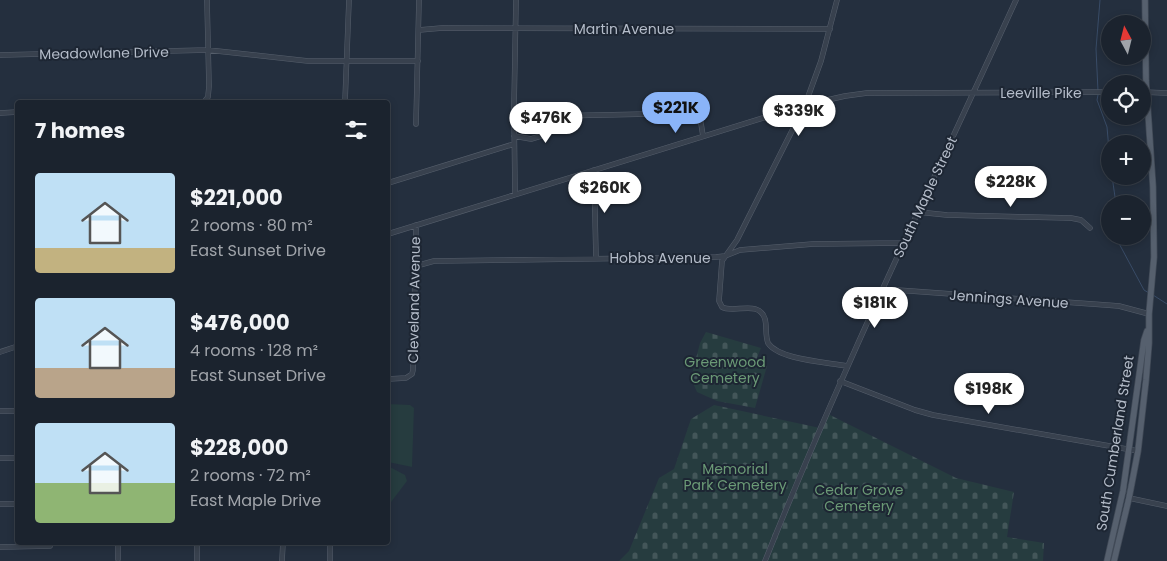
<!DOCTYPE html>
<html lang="en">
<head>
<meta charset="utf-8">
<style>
  :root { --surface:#1b232e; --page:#282f3a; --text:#f1f3f6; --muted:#a0a4aa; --line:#39404a; --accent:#8ab4f8 }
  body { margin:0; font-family:Poppins,sans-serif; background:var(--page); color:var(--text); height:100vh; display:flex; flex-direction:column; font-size:19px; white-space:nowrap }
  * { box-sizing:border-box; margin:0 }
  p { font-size:16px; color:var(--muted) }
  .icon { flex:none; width:28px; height:28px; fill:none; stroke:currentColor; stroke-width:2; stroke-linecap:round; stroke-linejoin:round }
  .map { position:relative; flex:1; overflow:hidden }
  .panel { position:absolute; left:15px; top:100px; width:375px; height:445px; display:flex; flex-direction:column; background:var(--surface); border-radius:5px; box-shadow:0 2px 8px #0003,0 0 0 1px var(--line) }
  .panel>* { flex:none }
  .needle { width:32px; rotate:353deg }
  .controls { position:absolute; left:1101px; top:15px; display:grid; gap:10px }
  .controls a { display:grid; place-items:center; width:50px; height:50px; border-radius:50%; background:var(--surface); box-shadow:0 2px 8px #0003,0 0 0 1px var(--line); font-size:25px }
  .price { position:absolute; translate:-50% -42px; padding:0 11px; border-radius:18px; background:#fff; color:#222; font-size:16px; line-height:32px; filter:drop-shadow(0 1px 2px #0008) }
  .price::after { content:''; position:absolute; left:50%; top:30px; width:15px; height:11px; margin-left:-8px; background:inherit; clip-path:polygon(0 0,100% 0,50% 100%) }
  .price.active { background:var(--accent); color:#111 }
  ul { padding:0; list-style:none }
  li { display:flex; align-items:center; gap:15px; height:125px; padding:0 20px }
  li span { display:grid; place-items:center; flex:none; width:140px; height:100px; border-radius:5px; color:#555 }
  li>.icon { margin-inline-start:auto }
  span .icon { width:60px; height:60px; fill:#fffc; stroke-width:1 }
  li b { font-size:21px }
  h2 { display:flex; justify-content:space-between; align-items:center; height:60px; padding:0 20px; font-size:21px }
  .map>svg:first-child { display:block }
  .grass { fill:#263c3f }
  .cemetery { fill:url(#cemetery-stones) }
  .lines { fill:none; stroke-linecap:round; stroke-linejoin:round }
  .stream { stroke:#394c67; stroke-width:1 }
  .minor-casing { stroke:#565f6c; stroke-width:5.5 }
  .major-casing { stroke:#414a57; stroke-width:7 }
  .minor { stroke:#38414e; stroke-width:4.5 }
  .major { stroke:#56606e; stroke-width:5.5 }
  .minor-bridge-casing { stroke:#565f6c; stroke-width:5.5; stroke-linecap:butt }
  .minor-bridge { stroke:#38414e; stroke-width:4.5 }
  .labels { text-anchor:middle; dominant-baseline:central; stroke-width:4; stroke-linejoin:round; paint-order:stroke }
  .street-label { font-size:14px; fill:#b4bcc9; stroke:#1d2633 }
  .park-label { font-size:14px; fill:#6b9a76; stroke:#1d2633 }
</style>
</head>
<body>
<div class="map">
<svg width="1167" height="561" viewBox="0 0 1167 561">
  <defs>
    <pattern id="cemetery-stones" width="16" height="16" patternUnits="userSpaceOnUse" patternTransform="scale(1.25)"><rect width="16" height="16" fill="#263c3f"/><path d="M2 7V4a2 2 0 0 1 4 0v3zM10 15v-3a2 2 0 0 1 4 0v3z" fill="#435659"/></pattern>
  </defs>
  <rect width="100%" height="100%" fill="#242f3e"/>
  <path class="grass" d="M 388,404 L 410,405 L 414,408 L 412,467 L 388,462 Z
    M 388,466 L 405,475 L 407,481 L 388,506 Z"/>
  <path class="cemetery" d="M 706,332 L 761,348 L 755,363 L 767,366 L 755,408 L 717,401 L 697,392 L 691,378 L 700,343 Z
    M 714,405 L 820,428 L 826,413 L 956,478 L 1014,492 L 1007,537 L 1044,543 L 1043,561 L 619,561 L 629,551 L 659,478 L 674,469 L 691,419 Z"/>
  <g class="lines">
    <path class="stream" d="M 1098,91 L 1096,49 L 1100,0
      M 1098,95 L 1097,100 L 1107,127 L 1110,162
      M 1112,176 L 1115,197 L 1113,204
      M 1115,236 L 1144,290 L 1149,293
      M 1153,295 L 1167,304"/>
    <g class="minor-casing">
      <path id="minor" d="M 837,0 L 821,61 L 805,105 L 737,240 L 722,261 L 719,301 L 722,307 C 734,314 759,299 765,319 C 767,327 765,335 768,343 C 779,360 827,362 847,366
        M 419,30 L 442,28 L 830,29
        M 0,55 L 208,50 L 308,61 L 418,61
        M 1142,92 L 1167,93
        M 204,102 L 208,97 L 209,86 L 207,0
        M 345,102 L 349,0
        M 514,108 L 555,113
        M 0,113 L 18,112
        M 554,116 L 696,113 L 700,117 L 703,136
        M 514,122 L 548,116
        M 416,124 L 419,0
        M 514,136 L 531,139 L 541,136 L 551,118 L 552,113
        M 594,170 L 596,258
        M 388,183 L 514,144
        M 515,194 L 514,108 L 516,0
        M 918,212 L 947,215 L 1071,218 L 1081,220 L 1090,228
        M 388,234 L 805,105 L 845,96 L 867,93 L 1110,92
        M 416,266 L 434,261 L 716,257 L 725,256 L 740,250 L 813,244 L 903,243
        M 883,289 L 1106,305 L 1119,306 L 1149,314
        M 0,352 L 18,346
        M 388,379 L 406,378 L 412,374 L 413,370 L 416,225
        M 840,381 L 915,410 L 933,415 L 1138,451
        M 0,411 L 18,411
        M 0,458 L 18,458
        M 1129,498 L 1167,506
        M 0,504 L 18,504
        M 0,547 L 50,546
        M 118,559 L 118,542
        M 197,561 L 197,542
        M 282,561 L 283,542
        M 330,561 L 330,542
        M 765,561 C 841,371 931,186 1016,0"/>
    </g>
    <g class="major-casing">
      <path id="major" d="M 1107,561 L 1123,491 L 1144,340 L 1147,331
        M 1114,561 L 1129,498 L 1138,451 L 1146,380 L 1149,343 L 1149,314 L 1154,257 L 1153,187 L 1146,81 L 1145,0"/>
    </g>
    <use href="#minor" class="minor"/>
    <use href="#major" class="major"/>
    <g class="minor-bridge-casing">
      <path id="minor-bridge" d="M 548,116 L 554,116"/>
    </g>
    <use href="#minor-bridge" class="minor-bridge"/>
  </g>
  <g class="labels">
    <g class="street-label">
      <text x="624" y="29">Martin Avenue</text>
      <text transform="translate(104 53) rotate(-1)">Meadowlane Drive</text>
      <text x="1041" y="93">Leeville Pike</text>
      <text transform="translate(925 197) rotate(-65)">South Maple Street</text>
      <text x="660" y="258">Hobbs Avenue</text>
      <text transform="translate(1009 299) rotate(4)">Jennings Avenue</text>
      <text transform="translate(414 300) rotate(-89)">Cleveland Avenue</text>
      <text transform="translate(1115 443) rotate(-81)">South Cumberland Street</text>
    </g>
    <g class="park-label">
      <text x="725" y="362">Greenwood<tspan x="725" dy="16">Cemetery</tspan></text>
      <text x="735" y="469">Memorial<tspan x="735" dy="16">Park Cemetery</tspan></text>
      <text x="859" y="490">Cedar Grove<tspan x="859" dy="16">Cemetery</tspan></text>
    </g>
  </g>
</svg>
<div class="controls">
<a><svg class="needle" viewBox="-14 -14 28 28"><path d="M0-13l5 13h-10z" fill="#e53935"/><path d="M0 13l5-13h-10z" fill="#a0a4aa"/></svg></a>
<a><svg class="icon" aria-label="locate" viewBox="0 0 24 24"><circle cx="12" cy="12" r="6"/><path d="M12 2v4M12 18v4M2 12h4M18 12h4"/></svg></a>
<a>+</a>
<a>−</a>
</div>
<b class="price active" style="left:676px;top:134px">$221K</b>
<b class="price" style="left:799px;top:137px">$339K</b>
<b class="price" style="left:546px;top:144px">$476K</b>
<b class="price" style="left:1011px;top:208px">$228K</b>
<b class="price" style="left:605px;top:214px">$260K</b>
<b class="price" style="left:875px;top:329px">$181K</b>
<b class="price" style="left:989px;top:415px">$198K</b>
<section class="panel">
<h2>7 homes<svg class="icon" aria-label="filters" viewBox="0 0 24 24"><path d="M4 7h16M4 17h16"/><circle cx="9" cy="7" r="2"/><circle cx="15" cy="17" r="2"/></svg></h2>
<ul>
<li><span style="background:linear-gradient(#bfe0f5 75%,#c2b280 0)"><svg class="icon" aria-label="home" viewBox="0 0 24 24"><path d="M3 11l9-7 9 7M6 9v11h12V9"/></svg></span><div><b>$221,000</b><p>2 rooms · 80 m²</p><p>East Sunset Drive</p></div></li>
<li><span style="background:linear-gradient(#bfe0f5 70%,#b9a48a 0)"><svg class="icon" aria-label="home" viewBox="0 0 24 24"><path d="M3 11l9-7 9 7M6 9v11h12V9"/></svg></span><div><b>$476,000</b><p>4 rooms · 128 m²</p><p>East Sunset Drive</p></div></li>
<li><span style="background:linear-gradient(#bfe0f5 60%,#8fb573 0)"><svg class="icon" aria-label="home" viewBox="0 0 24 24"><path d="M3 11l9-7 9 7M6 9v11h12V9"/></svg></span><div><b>$228,000</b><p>2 rooms · 72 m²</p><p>East Maple Drive</p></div></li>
</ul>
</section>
</div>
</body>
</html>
